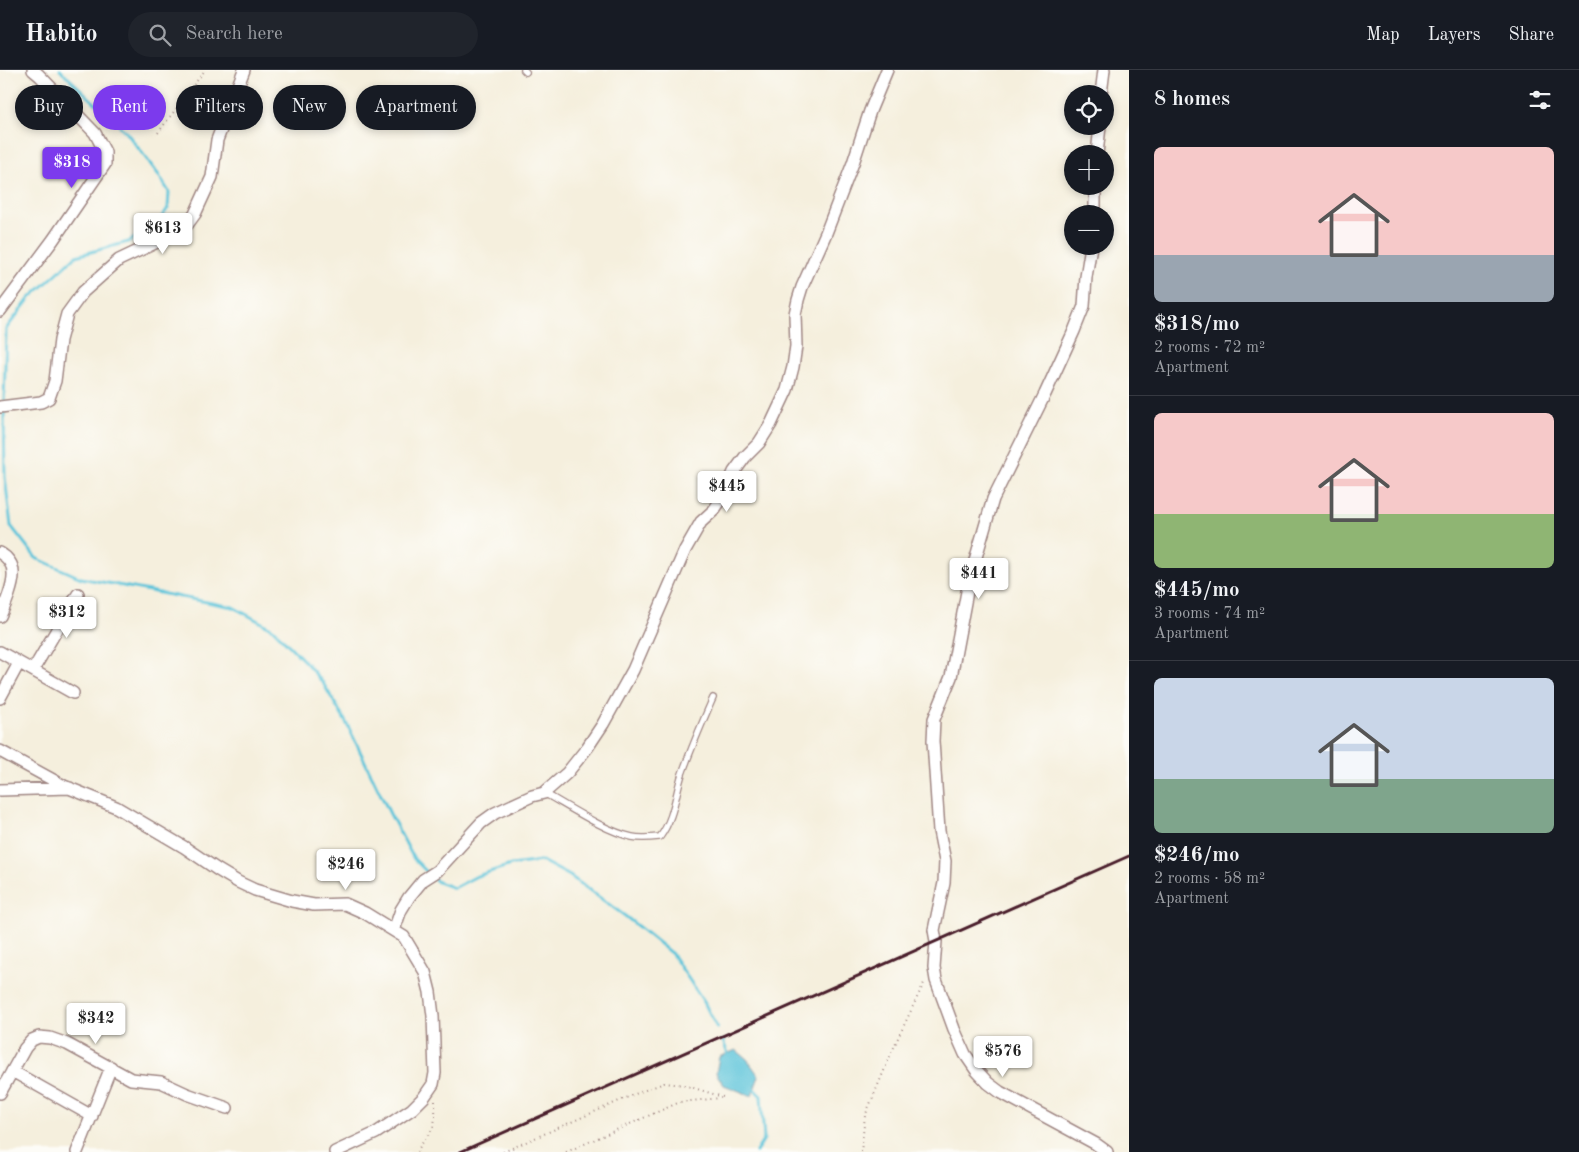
<!DOCTYPE html>
<html lang="en">
<head>
<meta charset="utf-8">
<style>
  :root { --surface:#171b24; --page:#20242c; --text:#f1f3f6; --muted:#9ea1a6; --line:#363941; --accent:#7c3aed }
  body { margin:0; font-family:"Old Standard TT",serif; background:var(--page); color:var(--text); height:100vh; display:flex; flex-direction:column; font-size:19px; white-space:nowrap }
  * { box-sizing:border-box; margin:0 }
  p { font-size:16px; color:var(--muted) }
  .icon { flex:none; width:28px; height:28px; fill:none; stroke:currentColor; stroke-width:2; stroke-linecap:round; stroke-linejoin:round }
  .map { position:relative; flex:1; overflow:hidden }
  .details { display:flex; flex-direction:column; background:var(--surface); width:450px }
  .details>* { flex:none }
  .top-card { position:absolute; left:15px; top:15px; width:475px; height:45px; display:flex; gap:10px }
  .buttons { position:absolute; left:1064px; top:15px; display:grid; gap:10px }
  .buttons a { display:grid; place-items:center; width:50px; height:50px; border-radius:50%; background:var(--surface); box-shadow:0 2px 8px #0003; font-size:25px }
  .price { position:absolute; translate:-50% -42px; padding:0 11px; border-radius:5px; background:#fff; color:#222; font-size:16px; line-height:32px; filter:drop-shadow(0 1px 2px #0008) }
  .price::after { content:''; position:absolute; left:50%; top:30px; width:15px; height:11px; margin-left:-8px; background:inherit; clip-path:polygon(0 0,100% 0,50% 100%) }
  .price.on { background:var(--accent); color:#fff }
  ul { padding:0; list-style:none }
  li { display:grid; align-content:center; gap:10px; height:265px; padding:0 25px }
  li+li { border-top:1px solid var(--line) }
  li span { display:grid; place-items:center; height:155px; border-radius:8px; color:#555 }
  li>.icon { margin-inline-start:auto }
  span .icon { width:90px; height:90px; fill:#fffc; stroke-width:1 }
  li b { font-size:21px }
  h2 { display:flex; justify-content:space-between; align-items:center; height:60px; padding:0 25px; font-size:21px }
  .chip { padding:0 18px; border-radius:22px; background:var(--surface); box-shadow:0 2px 8px #0003; font-size:18px; line-height:45px }
  .chip.on { background:var(--accent); color:#fff }
  header { display:flex; align-items:center; gap:30px; box-sizing:border-box; height:70px; padding:0 25px; background:var(--surface); border-bottom:1px solid var(--line) }
  header strong { font-size:24px }
  nav { display:flex; gap:28px; margin-inline-start:auto; font-size:18px }
  .search { width:350px; height:45px; background:var(--page); display:flex; align-items:center; gap:12px; box-sizing:border-box; padding:0 18px; border-radius:28px; color:var(--muted); font-size:19px }
  main { display:flex; flex:1; min-height:0 }
  .map>svg:first-child { display:block }
  .water { fill:#5dc5da; stroke:#547282 }
  .lines { fill:none; stroke-linecap:round; stroke-linejoin:round }
  .stream { stroke:#5dc5da; stroke-width:3 }
  .service-casing { stroke:#a08784; stroke-width:8 }
  .minor-casing { stroke:#a08784; stroke-width:14 }
  .path { stroke:#a08784; stroke-width:2; stroke-dasharray:1 4; stroke-linecap:butt }
  .service { stroke:#fff; stroke-width:5.5 }
  .minor { stroke:#fff; stroke-width:11 }
  .rail { stroke:#4a1f2b; stroke-width:3 }
</style>
</head>
<body>
<header>
<strong>Habito</strong>
<div class="search"><svg class="icon" aria-label="search" viewBox="0 0 24 24"><circle cx="10" cy="10" r="6"/><path d="M15 15l6 6"/></svg>Search here</div>
<nav><a>Map</a><a>Layers</a><a>Share</a></nav>
</header>
<main>
<div class="map">
<svg width="1129" height="1082" viewBox="0 0 1129 1082">
  <rect width="100%" height="100%" fill="#fdfcf7"/>
  <filter id="ink" filterUnits="userSpaceOnUse"><feTurbulence type="fractalNoise" baseFrequency=".02" numOctaves="2"/><feDisplacementMap in="SourceGraphic" scale="10" xChannelSelector="R" yChannelSelector="G"/><feConvolveMatrix kernelMatrix="1 2 1 2 8 2 1 2 1" color-interpolation-filters="sRGB"/></filter>
  <filter id="wash" filterUnits="userSpaceOnUse"><feTurbulence type="fractalNoise" baseFrequency=".0096" numOctaves="4" result="noise"/><feDisplacementMap in="SourceGraphic" scale="20" xChannelSelector="R" yChannelSelector="G"/><feGaussianBlur stdDeviation="1.12" result="paint"/><feColorMatrix in="noise" values="0 0 0 0 0 0 0 0 0 0 0 0 0 0 0 0 0 1.4 0 .05"/><feComposite in="paint" operator="in"/></filter>
  <g filter="url(#wash)">
    <rect width="100%" height="100%" fill="#f5efdd"/>
    <path class="water" d="M 736,980 L 747,989 L 759,1006 L 752,1026 L 724,1015 L 716,1003 L 719,987 Z"/>
    <g class="lines">
      <path class="stream" d="M 4,334 L 6,259 L 30,228 L 76,186 L 128,172 L 156,155 L 168,138 L 169,122 L 158,104 L 126,62 L 60,0
        M 4,340 L 5,407 L 11,456 L 36,488 L 81,508 L 233,537 L 273,559 L 307,594 L 323,613 L 347,654 L 390,744 L 414,789 L 428,803
        M 433,808 L 438,812 L 454,818 L 477,806 L 511,795 L 542,791 L 570,806 L 625,846 L 672,884 L 704,932 L 717,958
        M 723,971 L 729,987
        M 753,1018 L 761,1026 L 764,1069 L 756,1082"/>
    </g>
  </g>
  <g filter="url(#ink)">
    <g class="lines">
      <g class="service-casing">
        <path id="service" d="M 524,0 L 526,2
          M 544,723 C 569,737 605,761 632,767 C 641,769 650,768 660,767 C 674,748 675,726 682,704 C 691,679 702,653 713,628"/>
      </g>
      <g class="minor-casing">
        <path id="minor" d="M 1101,24 L 1104,0
          M 1097,84 L 1100,56
          M 1095,116 L 1095,144
          M 1091,176 L 1086,207 L 1084,236 L 1074,261 L 1045,324 L 993,429 L 969,511 L 951,607 L 934,649 L 933,671 L 939,761 L 945,791 L 944,813 L 934,860 L 936,871 L 934,898 L 936,910 L 954,959 L 965,984 L 976,1000 L 988,1013 L 1000,1022 L 1096,1074 L 1107,1082
          M 0,241 L 53,170 L 105,94 L 105,82 L 95,63 L 39,5 L 33,0
          M 0,337 L 41,332 L 49,328 L 55,311 L 60,270 L 67,244 L 83,222 L 119,190 L 176,163 L 187,155 L 195,144 L 212,107 L 217,70 L 244,0
          M 0,483 C 7,487 13,494 13,503 C 14,514 5,536 0,546
          M 0,582 L 73,623
          M 33,600 L 78,524
          M 0,628 L 19,593
          M 0,681 L 64,716 L 116,737 L 184,777 L 218,800 L 238,812 L 255,820 L 292,831 L 314,835 L 345,834 L 365,843 L 404,867 L 425,902 L 430,922 L 433,946 L 435,1003 L 433,1014 L 424,1027 L 412,1039 L 376,1063 L 335,1082
          M 0,720 L 70,718
          M 394,860 L 401,840 L 409,827 L 423,810 L 437,801 L 481,753 L 495,743 L 532,726 L 544,723 L 567,703 L 587,678 L 603,654 L 633,600 L 685,480 L 701,452 L 714,440 L 724,425 L 734,402 L 745,387 L 759,373 L 771,354 L 787,320 L 793,297 L 796,276 L 795,244 L 798,230 L 802,217 L 826,163 L 853,93 L 870,41 L 887,0
          M 12,1001 L 92,1046
          M 0,1023 L 25,978 L 32,970 L 39,967 L 50,968 L 67,974 L 131,1009 L 161,1012 L 187,1024 L 227,1038
          M 77,1082 L 111,997"/>
      </g>
      <path class="path" d="M 158,63 L 205,0
        M 417,1082 C 421,1073 430,1064 433,1057 C 436,1049 435,1040 435,1031
        M 503,1082 L 635,1024 L 664,1013 L 684,1015 L 723,1027
        M 566,1082 L 680,1032 L 721,1028
        M 861,1082 L 865,1046 L 897,970 L 925,911"/>
      <use href="#service" class="service"/>
      <use href="#minor" class="minor"/>
      <path class="rail" d="M 460,1082 L 1129,786"/>
    </g>
  </g>
</svg>
<div class="buttons">
<a><svg class="icon" aria-label="locate" viewBox="0 0 24 24"><circle cx="12" cy="12" r="6"/><path d="M12 2v4M12 18v4M2 12h4M18 12h4"/></svg></a>
<a>+</a>
<a>−</a>
</div>
<b class="price on" style="left:72px;top:119px">$318</b>
<b class="price" style="left:163px;top:185px">$613</b>
<b class="price" style="left:727px;top:443px">$445</b>
<b class="price" style="left:979px;top:530px">$441</b>
<b class="price" style="left:67px;top:569px">$312</b>
<b class="price" style="left:346px;top:821px">$246</b>
<b class="price" style="left:96px;top:975px">$342</b>
<b class="price" style="left:1003px;top:1008px">$576</b>
<div class="top-card">
<a class="chip">Buy</a>
<a class="chip on">Rent</a>
<a class="chip">Filters</a>
<a class="chip">New</a>
<a class="chip">Apartment</a>
</div>
</div>
<section class="details">
<h2>8 homes<svg class="icon" aria-label="filters" viewBox="0 0 24 24"><path d="M4 7h16M4 17h16"/><circle cx="9" cy="7" r="2"/><circle cx="15" cy="17" r="2"/></svg></h2>
<ul>
<li><span style="background:linear-gradient(#f6c9c9 70%,#9aa5b1 0)"><svg class="icon" aria-label="home" viewBox="0 0 24 24"><path d="M3 11l9-7 9 7M6 9v11h12V9"/></svg></span><div><b>$318/mo</b><p>2 rooms · 72 m²</p><p>Apartment</p></div></li>
<li><span style="background:linear-gradient(#f6c9c9 65%,#8fb573 0)"><svg class="icon" aria-label="home" viewBox="0 0 24 24"><path d="M3 11l9-7 9 7M6 9v11h12V9"/></svg></span><div><b>$445/mo</b><p>3 rooms · 74 m²</p><p>Apartment</p></div></li>
<li><span style="background:linear-gradient(#c9d6e8 65%,#7fa58c 0)"><svg class="icon" aria-label="home" viewBox="0 0 24 24"><path d="M3 11l9-7 9 7M6 9v11h12V9"/></svg></span><div><b>$246/mo</b><p>2 rooms · 58 m²</p><p>Apartment</p></div></li>
</ul>
</section>
</main>
</body>
</html>
